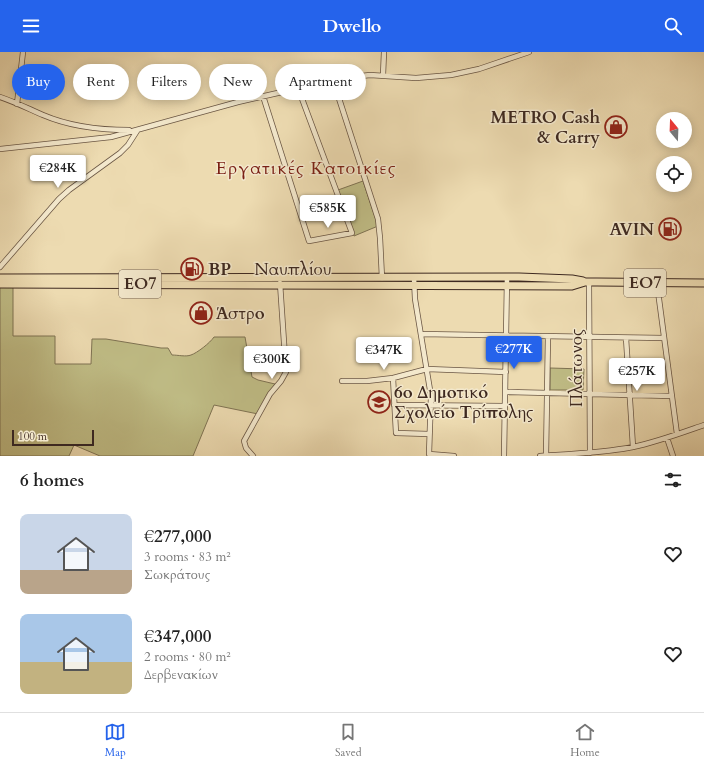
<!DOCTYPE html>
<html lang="en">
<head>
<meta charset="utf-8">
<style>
  :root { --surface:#fff; --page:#f2f2f2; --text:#222; --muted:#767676; --line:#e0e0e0; --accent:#2563eb }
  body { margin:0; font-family:Cardo,serif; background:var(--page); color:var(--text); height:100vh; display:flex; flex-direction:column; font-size:15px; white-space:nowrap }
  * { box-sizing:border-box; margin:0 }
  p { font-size:13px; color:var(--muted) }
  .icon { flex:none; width:22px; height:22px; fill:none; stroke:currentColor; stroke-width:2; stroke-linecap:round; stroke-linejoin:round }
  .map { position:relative; height:404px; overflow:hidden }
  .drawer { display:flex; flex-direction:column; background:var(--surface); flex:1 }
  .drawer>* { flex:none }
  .hud { position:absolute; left:12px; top:12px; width:400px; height:36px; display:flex; gap:8px }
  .needle { width:26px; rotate:341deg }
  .tools { position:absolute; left:656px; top:60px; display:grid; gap:8px }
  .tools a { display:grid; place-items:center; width:36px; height:36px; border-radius:50%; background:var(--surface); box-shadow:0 2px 10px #0003; font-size:20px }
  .scale { position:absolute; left:12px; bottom:10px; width:82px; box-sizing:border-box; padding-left:4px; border:2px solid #3e2920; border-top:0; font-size:11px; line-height:14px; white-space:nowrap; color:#3e2920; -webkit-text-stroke:3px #f3e8cc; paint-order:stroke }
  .price { position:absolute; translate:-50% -34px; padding:0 9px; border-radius:4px; background:#fff; color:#222; font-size:13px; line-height:26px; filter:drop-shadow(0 1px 2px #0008) }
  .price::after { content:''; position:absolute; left:50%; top:24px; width:12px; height:9px; margin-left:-6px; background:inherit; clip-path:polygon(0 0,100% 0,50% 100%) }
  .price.active { background:var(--accent); color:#fff }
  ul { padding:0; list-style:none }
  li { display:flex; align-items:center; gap:12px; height:100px; padding:0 20px }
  li span { display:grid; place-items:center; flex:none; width:112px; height:80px; border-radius:8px; color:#555 }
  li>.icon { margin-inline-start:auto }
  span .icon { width:48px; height:48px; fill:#fffc; stroke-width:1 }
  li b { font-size:17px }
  h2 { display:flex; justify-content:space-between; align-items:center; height:48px; padding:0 20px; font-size:17px }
  .chip { padding:0 14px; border-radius:18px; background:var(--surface); box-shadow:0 2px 10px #0003; font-size:14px; line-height:36px }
  .chip.active { background:var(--accent); color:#fff }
  header { display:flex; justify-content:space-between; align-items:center; height:52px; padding:0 20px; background:var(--accent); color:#fff; font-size:18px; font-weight:600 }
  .tabs { display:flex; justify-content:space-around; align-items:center; height:56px; border-top:1px solid var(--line); background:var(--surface); font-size:11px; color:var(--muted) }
  .tabs a { display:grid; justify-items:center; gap:2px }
  .tabs .active { color:var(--accent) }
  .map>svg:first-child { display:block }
  .green { fill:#c0bd86; stroke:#7f7353 }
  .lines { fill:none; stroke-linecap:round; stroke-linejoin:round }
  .minor-casing { stroke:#6a5644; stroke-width:6 }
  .primary-casing { stroke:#3e2920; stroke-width:9 }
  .minor { stroke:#f3e8cc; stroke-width:4.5 }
  .primary { stroke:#eddbb1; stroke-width:7 }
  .labels { text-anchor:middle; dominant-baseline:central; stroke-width:3; stroke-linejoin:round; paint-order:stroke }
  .shield { fill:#f3e8cc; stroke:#746254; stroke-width:1 }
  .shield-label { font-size:16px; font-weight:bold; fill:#3e2920 }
  .poi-label { font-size:17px; font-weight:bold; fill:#3e2920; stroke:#f3e8cc; text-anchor:start }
  .street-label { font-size:17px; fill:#3e2920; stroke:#f3e8cc }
  .neighbourhood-label { font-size:18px; letter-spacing:1px; fill:#7a1f14; stroke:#f3e8cc }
</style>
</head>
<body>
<header><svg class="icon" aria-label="menu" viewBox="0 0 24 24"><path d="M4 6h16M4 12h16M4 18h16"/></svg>Dwello<svg class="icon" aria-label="search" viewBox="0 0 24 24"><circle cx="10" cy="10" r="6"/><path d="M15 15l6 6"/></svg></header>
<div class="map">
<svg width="704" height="404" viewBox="0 0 704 404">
  <rect width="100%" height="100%" fill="#eddbb1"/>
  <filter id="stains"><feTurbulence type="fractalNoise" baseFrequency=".005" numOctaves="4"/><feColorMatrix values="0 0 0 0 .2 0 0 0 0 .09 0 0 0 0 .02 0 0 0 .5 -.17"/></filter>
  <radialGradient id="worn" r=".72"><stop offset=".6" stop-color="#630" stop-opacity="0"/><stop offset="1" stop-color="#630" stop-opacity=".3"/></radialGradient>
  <path class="green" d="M 363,129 L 378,174 L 354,184 L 338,138 Z
    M 0,235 L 13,235 L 13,284 L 55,284 L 55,312 L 91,312 L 92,287 L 106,287 L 161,296 L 168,296 L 172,303 C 178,303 186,305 191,303 C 197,301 210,291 214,285 L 245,285 L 252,325 L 258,328 L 275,332 L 258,362 L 214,353 L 193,404 L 100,404 L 74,393 L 69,404 L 0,404 Z
    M 550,316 L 584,317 L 583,338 L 550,338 Z"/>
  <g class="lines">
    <g class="minor-casing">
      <path id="minor" d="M 383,23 L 384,0
        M 333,28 L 378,167 L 380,186 L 382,226
        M 263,44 L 309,189 L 352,181 L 298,36
        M 0,45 C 15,50 29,57 43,63 C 71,75 100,78 129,78
        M 17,52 L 23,0
        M 0,97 L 111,85 L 238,50 L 344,26 L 370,23 L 416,26 L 451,23 L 479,17 L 529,0
        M 0,215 L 59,147 L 69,138 L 120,101 L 128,93 L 137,79
        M 414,226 L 415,247 L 431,344 L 429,402 L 454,404
        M 589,230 L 590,401
        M 657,232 L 677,382
        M 421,282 L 664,286
        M 626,286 L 633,395
        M 393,326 L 396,381 L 429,382
        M 342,329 L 367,329 L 393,326 L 427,317 L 506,320
        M 505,340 L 672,344
        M 394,353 L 505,354
        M 667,386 L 673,404
        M 253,404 L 246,396 L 244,389 L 270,342 L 281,329 L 286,320 L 280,231
        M 504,404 L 507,226
        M 540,404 C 571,402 603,401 633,395 C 657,390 681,381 704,373
        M 546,404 L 548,284"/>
    </g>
    <g class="primary-casing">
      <path id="primary" d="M 0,226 L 519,225 L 572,227 L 583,229
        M 0,232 L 572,234 L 585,230 L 597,230 L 704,231"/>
    </g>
    <use href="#minor" class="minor"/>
    <use href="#primary" class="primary"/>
  </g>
  <defs>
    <g id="shop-ring" transform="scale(1.15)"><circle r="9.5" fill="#f3e8cc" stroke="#8f2418" stroke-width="1.5"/><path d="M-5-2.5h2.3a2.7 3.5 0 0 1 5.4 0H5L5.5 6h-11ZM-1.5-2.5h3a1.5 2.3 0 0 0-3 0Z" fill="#8f2418"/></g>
    <g id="fuel-ring" transform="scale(1.15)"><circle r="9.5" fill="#f3e8cc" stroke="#8f2418" stroke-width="1.5"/><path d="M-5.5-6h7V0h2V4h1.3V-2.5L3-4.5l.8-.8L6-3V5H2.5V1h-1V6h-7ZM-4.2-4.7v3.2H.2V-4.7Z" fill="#8f2418"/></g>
    <g id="school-ring" transform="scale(1.15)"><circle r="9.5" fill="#f3e8cc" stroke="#8f2418" stroke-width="1.5"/><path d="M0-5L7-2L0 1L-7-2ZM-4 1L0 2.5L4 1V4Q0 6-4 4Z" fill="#8f2418"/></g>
  </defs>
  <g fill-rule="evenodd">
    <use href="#shop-ring" x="616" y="75"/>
    <use href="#fuel-ring" x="670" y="177"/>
    <use href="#fuel-ring" x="192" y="217"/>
    <use href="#shop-ring" x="201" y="261"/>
    <use href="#school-ring" x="379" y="350"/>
  </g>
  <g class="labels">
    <g class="shield">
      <rect x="624" y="217" width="42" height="28" rx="3"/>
      <rect x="119" y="218" width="42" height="28" rx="3"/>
    </g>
    <g class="shield-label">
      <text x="645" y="231">ΕΟ7</text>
      <text x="140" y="232">ΕΟ7</text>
    </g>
    <g class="poi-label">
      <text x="600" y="65" text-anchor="end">METRO Cash<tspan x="600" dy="20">&amp; Carry</tspan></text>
      <text x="654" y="177" text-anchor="end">AVIN</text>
      <text x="208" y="217">BP</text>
      <text x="216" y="261">Άστρο</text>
      <text x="394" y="340">6ο Δημοτικό<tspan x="394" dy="20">Σχολείο Τρίπολης</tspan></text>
    </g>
    <g class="street-label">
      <text x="293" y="217">Ναυπλίου</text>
      <text transform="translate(576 316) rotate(-90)">Πλάτωνος</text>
    </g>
    <g class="neighbourhood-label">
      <text x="306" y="116">Εργατικές Κατοικίες</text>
    </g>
  </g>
  <rect width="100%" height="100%" filter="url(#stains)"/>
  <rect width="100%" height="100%" fill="url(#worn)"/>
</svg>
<div class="tools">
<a><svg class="needle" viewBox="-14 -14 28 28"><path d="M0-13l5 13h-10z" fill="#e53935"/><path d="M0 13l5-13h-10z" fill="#767676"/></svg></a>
<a><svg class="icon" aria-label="locate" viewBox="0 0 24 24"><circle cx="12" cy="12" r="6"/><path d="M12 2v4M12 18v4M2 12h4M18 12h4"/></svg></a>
</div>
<div class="scale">100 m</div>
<b class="price" style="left:58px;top:137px">€284K</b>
<b class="price" style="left:328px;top:177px">€585K</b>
<b class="price active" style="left:514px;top:318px">€277K</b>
<b class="price" style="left:384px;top:319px">€347K</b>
<b class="price" style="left:272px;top:328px">€300K</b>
<b class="price" style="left:637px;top:340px">€257K</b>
<div class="hud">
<a class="chip active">Buy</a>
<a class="chip">Rent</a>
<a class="chip">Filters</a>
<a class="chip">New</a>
<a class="chip">Apartment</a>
</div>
</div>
<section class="drawer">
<h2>6 homes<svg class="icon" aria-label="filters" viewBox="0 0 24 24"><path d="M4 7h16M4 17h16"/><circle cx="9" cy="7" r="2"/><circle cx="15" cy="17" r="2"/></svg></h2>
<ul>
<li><span style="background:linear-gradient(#c9d6e8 70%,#b9a48a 0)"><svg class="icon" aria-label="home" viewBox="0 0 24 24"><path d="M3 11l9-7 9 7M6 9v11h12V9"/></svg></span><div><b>€277,000</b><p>3 rooms · 83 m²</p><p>Σωκράτους</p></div><svg class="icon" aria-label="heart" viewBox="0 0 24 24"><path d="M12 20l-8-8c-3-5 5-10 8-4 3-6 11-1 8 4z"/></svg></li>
<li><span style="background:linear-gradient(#a9c7e8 60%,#c2b280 0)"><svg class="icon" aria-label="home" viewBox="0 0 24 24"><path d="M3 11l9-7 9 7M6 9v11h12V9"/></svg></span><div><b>€347,000</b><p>2 rooms · 80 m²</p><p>Δερβενακίων</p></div><svg class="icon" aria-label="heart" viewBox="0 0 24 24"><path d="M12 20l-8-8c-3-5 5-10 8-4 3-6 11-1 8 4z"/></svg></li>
</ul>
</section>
<nav class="tabs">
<a class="active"><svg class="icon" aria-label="map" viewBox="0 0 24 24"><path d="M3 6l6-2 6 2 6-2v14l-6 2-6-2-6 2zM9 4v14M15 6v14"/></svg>Map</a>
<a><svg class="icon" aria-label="saved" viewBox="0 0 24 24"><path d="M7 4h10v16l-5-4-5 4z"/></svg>Saved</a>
<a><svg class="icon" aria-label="home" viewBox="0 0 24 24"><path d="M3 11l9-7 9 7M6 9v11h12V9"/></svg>Home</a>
</nav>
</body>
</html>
